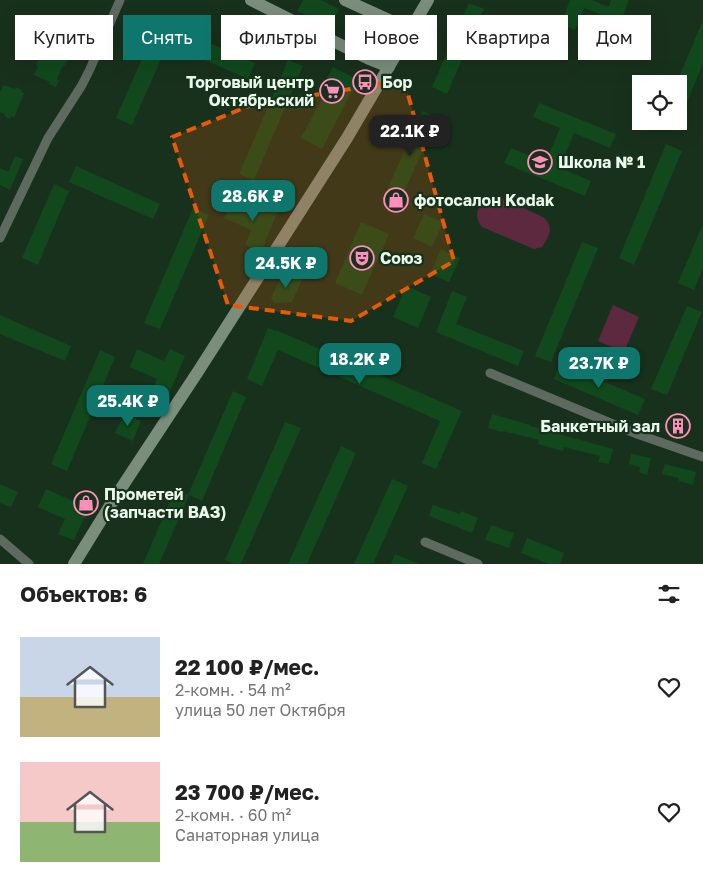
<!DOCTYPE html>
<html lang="ru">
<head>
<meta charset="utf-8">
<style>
  :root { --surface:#fff; --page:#f6f6f6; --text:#222; --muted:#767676; --accent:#0f766e }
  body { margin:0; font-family:"Golos Text",sans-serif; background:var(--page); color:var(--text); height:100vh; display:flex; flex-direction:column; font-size:19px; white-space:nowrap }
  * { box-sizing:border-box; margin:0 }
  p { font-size:16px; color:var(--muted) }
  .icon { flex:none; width:28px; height:28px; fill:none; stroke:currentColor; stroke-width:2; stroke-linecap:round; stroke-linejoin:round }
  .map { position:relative; height:564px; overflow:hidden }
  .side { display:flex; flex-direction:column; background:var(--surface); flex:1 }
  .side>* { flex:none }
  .top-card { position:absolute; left:15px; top:15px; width:674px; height:45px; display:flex; gap:10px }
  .buttons { position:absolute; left:632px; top:75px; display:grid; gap:10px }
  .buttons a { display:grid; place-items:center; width:55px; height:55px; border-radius:0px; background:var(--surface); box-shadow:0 5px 20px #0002; font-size:25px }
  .price { position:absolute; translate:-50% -42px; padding:0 11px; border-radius:10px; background:var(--accent); color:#fff; font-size:16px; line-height:32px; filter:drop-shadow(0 1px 2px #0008) }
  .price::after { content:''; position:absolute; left:50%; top:30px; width:15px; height:11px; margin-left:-8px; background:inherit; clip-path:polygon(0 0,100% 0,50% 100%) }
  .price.selected { background:#222; color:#fff }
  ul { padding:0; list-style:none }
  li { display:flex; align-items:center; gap:15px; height:125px; padding:0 20px }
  li span { display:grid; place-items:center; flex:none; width:140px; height:100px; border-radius:0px; color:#555 }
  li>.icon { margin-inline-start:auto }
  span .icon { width:60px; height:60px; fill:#fffc; stroke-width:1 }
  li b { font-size:21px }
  h2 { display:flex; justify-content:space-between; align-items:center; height:60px; padding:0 20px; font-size:21px }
  .chip { padding:0 18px; border-radius:0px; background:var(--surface); box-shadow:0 5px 20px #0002; font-size:18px; line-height:45px }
  .chip.selected { background:var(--accent); color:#fff }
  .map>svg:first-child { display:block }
  .green { fill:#5d293f }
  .building { fill:#11491d }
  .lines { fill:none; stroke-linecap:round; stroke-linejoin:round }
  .street { stroke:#5e6a5f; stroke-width:9 }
  .secondary { stroke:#7b8e7c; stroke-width:12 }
  .marked { fill:#e8590c; fill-opacity:0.2; stroke:#e8590c; stroke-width:4; stroke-dasharray:10 6; stroke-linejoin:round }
  .labels { text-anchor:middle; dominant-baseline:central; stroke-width:4.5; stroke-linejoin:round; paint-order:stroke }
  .poi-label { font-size:16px; font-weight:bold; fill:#e9f8ea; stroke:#18311c; text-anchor:start }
</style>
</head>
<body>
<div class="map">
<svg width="703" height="564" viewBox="0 0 703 564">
  <rect width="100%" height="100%" fill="#18311c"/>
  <path class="green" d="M 490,196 L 496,196 L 543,217 C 555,227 549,236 542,247 L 534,249 L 482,227 C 473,216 477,202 490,196 Z
    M 613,305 L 639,317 L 624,352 L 598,341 Z"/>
  <path class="building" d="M 303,0 L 321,0 L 339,9 L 330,27 L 297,11 Z
    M 570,0 L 592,0 L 609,7 L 611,0 L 629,0 L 612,44 L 596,38 L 605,16 L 584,8 L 575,30 L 561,24 Z
    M 469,3 L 484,9 L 447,94 L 432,87 Z
    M 703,20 L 703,63 L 686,105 L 679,102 L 679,84 L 676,84 Z
    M 57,26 L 94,43 L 89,53 L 48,34 Z
    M 171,26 L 255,63 L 248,79 L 164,42 Z
    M 148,45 L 164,52 L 132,125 L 116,118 Z
    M 44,51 L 60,58 L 61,56 L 68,59 L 65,66 L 63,65 L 57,79 L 59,80 L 56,87 L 49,84 L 50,82 L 34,75 L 38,66 L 36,66 L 38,59 L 41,60 Z
    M 288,60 L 303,66 L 254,180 L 239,174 Z
    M 333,67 L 358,80 L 322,149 L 301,138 L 316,109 L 317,110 L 325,94 L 320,91 Z
    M 3,85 L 15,89 L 16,87 L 22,90 L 21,92 L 24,93 L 14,118 L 11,116 L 10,119 L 4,116 L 5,114 L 0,112 L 0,92 Z
    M 539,103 L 616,134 L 610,148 L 574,133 L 560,168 L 591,181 L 585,196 L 504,163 L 511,148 L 546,162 L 560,128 L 533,117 Z
    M 422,111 L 437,117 L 399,204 L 384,197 Z
    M 666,144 L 682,151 L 634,265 L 619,258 Z
    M 15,156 L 23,159 L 10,190 L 0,185 L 0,168 L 8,172 Z
    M 76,166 L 160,204 L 153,219 L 69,182 Z
    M 54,184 L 69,191 L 38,265 L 22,258 Z
    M 232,200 L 259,212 L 262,204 L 278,211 L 261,252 L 245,245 L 251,230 L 224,218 Z
    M 193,208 L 209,215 L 160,329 L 144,323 Z
    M 424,214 L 443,222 L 432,247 L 413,238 Z
    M 361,222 L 389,234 L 362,295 L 335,283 Z
    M 703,224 L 703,268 L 694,290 L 678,283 Z
    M 582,242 L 598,248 L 551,362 L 535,356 Z
    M 441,249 L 460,258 L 449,282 L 430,274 Z
    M 283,272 L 302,280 L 292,302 L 274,303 L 271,298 Z
    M 406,286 L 431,297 L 418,328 L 393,317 Z
    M 452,291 L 467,297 L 456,324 L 524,351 L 518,366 L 436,332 Z
    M 687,306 L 702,312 L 667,395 L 651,389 Z
    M 0,315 L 71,346 L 65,361 L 0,334 Z
    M 268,328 L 276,331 L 276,330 L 462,411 L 436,469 L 422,463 L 440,421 L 278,350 L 262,386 L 247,379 Z
    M 137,349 L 164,361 L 170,349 L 185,356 L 166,401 L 150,394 L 157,379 L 130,367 Z
    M 100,350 L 115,357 L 67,471 L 51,464 Z
    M 560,363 L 645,399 L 638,415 L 554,379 Z
    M 233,391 L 246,397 L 202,501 L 189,495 L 159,564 L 143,564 L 175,489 L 188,495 Z
    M 124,414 L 141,421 L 133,441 L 115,433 Z
    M 492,414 L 531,425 L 530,426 L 613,449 L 609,464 L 598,462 L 600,456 L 564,447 L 563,451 L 538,444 L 539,440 L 503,431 L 502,432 L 488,428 Z
    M 677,418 L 686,422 L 680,435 L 671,431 Z
    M 285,422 L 301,428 L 241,564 L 234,564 L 225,560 Z
    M 341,446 L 356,453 L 307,564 L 288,564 Z
    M 631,454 L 651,458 L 647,475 L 639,472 L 640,467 L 629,464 Z
    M 665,464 L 696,472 L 693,485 L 679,481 L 679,478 L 662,474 Z
    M 392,479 L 408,486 L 373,564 L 354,564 Z
    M 0,484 L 18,492 L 11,507 L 0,503 Z
    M 46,489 L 73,501 L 76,493 L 91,500 L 87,510 L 89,511 L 86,519 L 84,518 L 74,540 L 58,534 L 65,519 L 38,507 Z
    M 433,505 L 460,514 L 461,511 L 478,518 L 472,533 L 429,516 Z
    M 491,525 L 514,533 L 509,548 L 485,540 Z
    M 527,538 L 564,553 L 560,564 L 549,564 L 521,553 Z
    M 395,554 L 419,564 L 391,564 Z"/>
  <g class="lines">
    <path class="street" d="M 0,238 L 48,138 L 82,85 L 90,69 L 120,0
      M 490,373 L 637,434 L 703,457
      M 0,539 L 29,564
      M 425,542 L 478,564"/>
    <path class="secondary" d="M 251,0 L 369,59 L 389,67
      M 345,0 L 411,30
      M 74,564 L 116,496 L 199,370 L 347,138 L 428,0"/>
  </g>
  <path class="marked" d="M 404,80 L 454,261 L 351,321 L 228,305 L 172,137 L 249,106 Z"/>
  <defs>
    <g id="bus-ring" transform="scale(1.25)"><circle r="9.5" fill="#18311c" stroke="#ff8eba" stroke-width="1.5"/><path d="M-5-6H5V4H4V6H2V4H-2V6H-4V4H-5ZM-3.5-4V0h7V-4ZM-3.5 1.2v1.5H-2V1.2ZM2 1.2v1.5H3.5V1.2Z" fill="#ff8eba"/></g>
    <g id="supermarket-ring" transform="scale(1.25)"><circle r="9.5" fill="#18311c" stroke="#ff8eba" stroke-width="1.5"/><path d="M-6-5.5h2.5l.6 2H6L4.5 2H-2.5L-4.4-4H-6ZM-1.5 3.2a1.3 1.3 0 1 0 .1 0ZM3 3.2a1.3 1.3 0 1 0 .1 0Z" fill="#ff8eba"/></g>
    <g id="school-ring" transform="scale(1.25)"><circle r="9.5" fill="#18311c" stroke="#ff8eba" stroke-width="1.5"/><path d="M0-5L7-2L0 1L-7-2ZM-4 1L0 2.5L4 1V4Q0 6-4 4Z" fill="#ff8eba"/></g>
    <g id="shop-ring" transform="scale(1.25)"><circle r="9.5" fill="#18311c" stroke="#ff8eba" stroke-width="1.5"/><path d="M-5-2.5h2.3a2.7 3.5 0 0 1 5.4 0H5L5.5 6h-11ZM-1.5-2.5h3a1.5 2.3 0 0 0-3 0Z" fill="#ff8eba"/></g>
    <g id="theatre-ring" transform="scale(1.25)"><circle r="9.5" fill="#18311c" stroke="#ff8eba" stroke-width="1.5"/><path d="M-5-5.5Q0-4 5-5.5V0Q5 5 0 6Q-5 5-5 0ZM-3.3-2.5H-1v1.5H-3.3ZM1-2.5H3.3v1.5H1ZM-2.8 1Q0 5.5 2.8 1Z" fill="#ff8eba"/></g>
    <g id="building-ring" transform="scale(1.25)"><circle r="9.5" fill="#18311c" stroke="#ff8eba" stroke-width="1.5"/><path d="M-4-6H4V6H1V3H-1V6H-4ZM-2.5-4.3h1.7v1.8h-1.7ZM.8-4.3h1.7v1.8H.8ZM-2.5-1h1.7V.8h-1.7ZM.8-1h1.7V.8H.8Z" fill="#ff8eba"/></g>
  </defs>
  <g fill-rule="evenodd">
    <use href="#bus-ring" x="365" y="82"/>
    <use href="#supermarket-ring" x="332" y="91"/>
    <use href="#school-ring" x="540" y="162"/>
    <use href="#shop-ring" x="396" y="200"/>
    <use href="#theatre-ring" x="362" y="258"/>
    <use href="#building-ring" x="678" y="426"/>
    <use href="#shop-ring" x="86" y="503"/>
  </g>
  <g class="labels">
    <g class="poi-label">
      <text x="314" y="82" text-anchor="end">Торговый центр<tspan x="314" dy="18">Октябрьский</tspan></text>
      <text x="382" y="82">Бор</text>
      <text x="558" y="162">Школа № 1</text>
      <text x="414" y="200">фотосалон Kodak</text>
      <text x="380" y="258">Союз</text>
      <text x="660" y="426" text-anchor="end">Банкетный зал</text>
      <text x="104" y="494">Прометей<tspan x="104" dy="18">(запчасти ВАЗ)</tspan></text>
    </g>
  </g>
</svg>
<div class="buttons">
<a><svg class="icon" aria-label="locate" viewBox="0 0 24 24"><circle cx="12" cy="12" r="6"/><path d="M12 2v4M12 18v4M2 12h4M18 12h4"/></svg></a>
</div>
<b class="price selected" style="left:410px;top:157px">22.1K ₽</b>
<b class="price" style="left:253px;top:222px">28.6K ₽</b>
<b class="price" style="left:286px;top:289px">24.5K ₽</b>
<b class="price" style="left:360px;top:385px">18.2K ₽</b>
<b class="price" style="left:599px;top:389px">23.7K ₽</b>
<b class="price" style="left:128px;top:427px">25.4K ₽</b>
<div class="top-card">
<a class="chip">Купить</a>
<a class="chip selected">Снять</a>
<a class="chip">Фильтры</a>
<a class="chip">Новое</a>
<a class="chip">Квартира</a>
<a class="chip">Дом</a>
</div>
</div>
<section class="side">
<h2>Объектов: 6<svg class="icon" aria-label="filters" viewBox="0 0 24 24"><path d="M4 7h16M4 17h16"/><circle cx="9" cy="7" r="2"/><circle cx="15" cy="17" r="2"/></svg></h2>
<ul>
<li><span style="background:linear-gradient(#c9d6e8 60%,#c2b280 0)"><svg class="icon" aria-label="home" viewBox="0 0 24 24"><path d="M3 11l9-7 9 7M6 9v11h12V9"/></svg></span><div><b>22 100 ₽/мес.</b><p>2-комн. · 54 m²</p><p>улица 50 лет Октября</p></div><svg class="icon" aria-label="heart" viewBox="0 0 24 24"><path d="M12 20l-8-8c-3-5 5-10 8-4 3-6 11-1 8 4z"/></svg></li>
<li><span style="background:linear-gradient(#f6c9c9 60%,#8fb573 0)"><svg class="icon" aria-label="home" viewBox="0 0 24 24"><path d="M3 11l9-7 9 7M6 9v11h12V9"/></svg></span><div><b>23 700 ₽/мес.</b><p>2-комн. · 60 m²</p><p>Санаторная улица</p></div><svg class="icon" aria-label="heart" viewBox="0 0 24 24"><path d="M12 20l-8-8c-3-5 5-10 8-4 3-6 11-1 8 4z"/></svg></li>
</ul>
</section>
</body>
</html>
